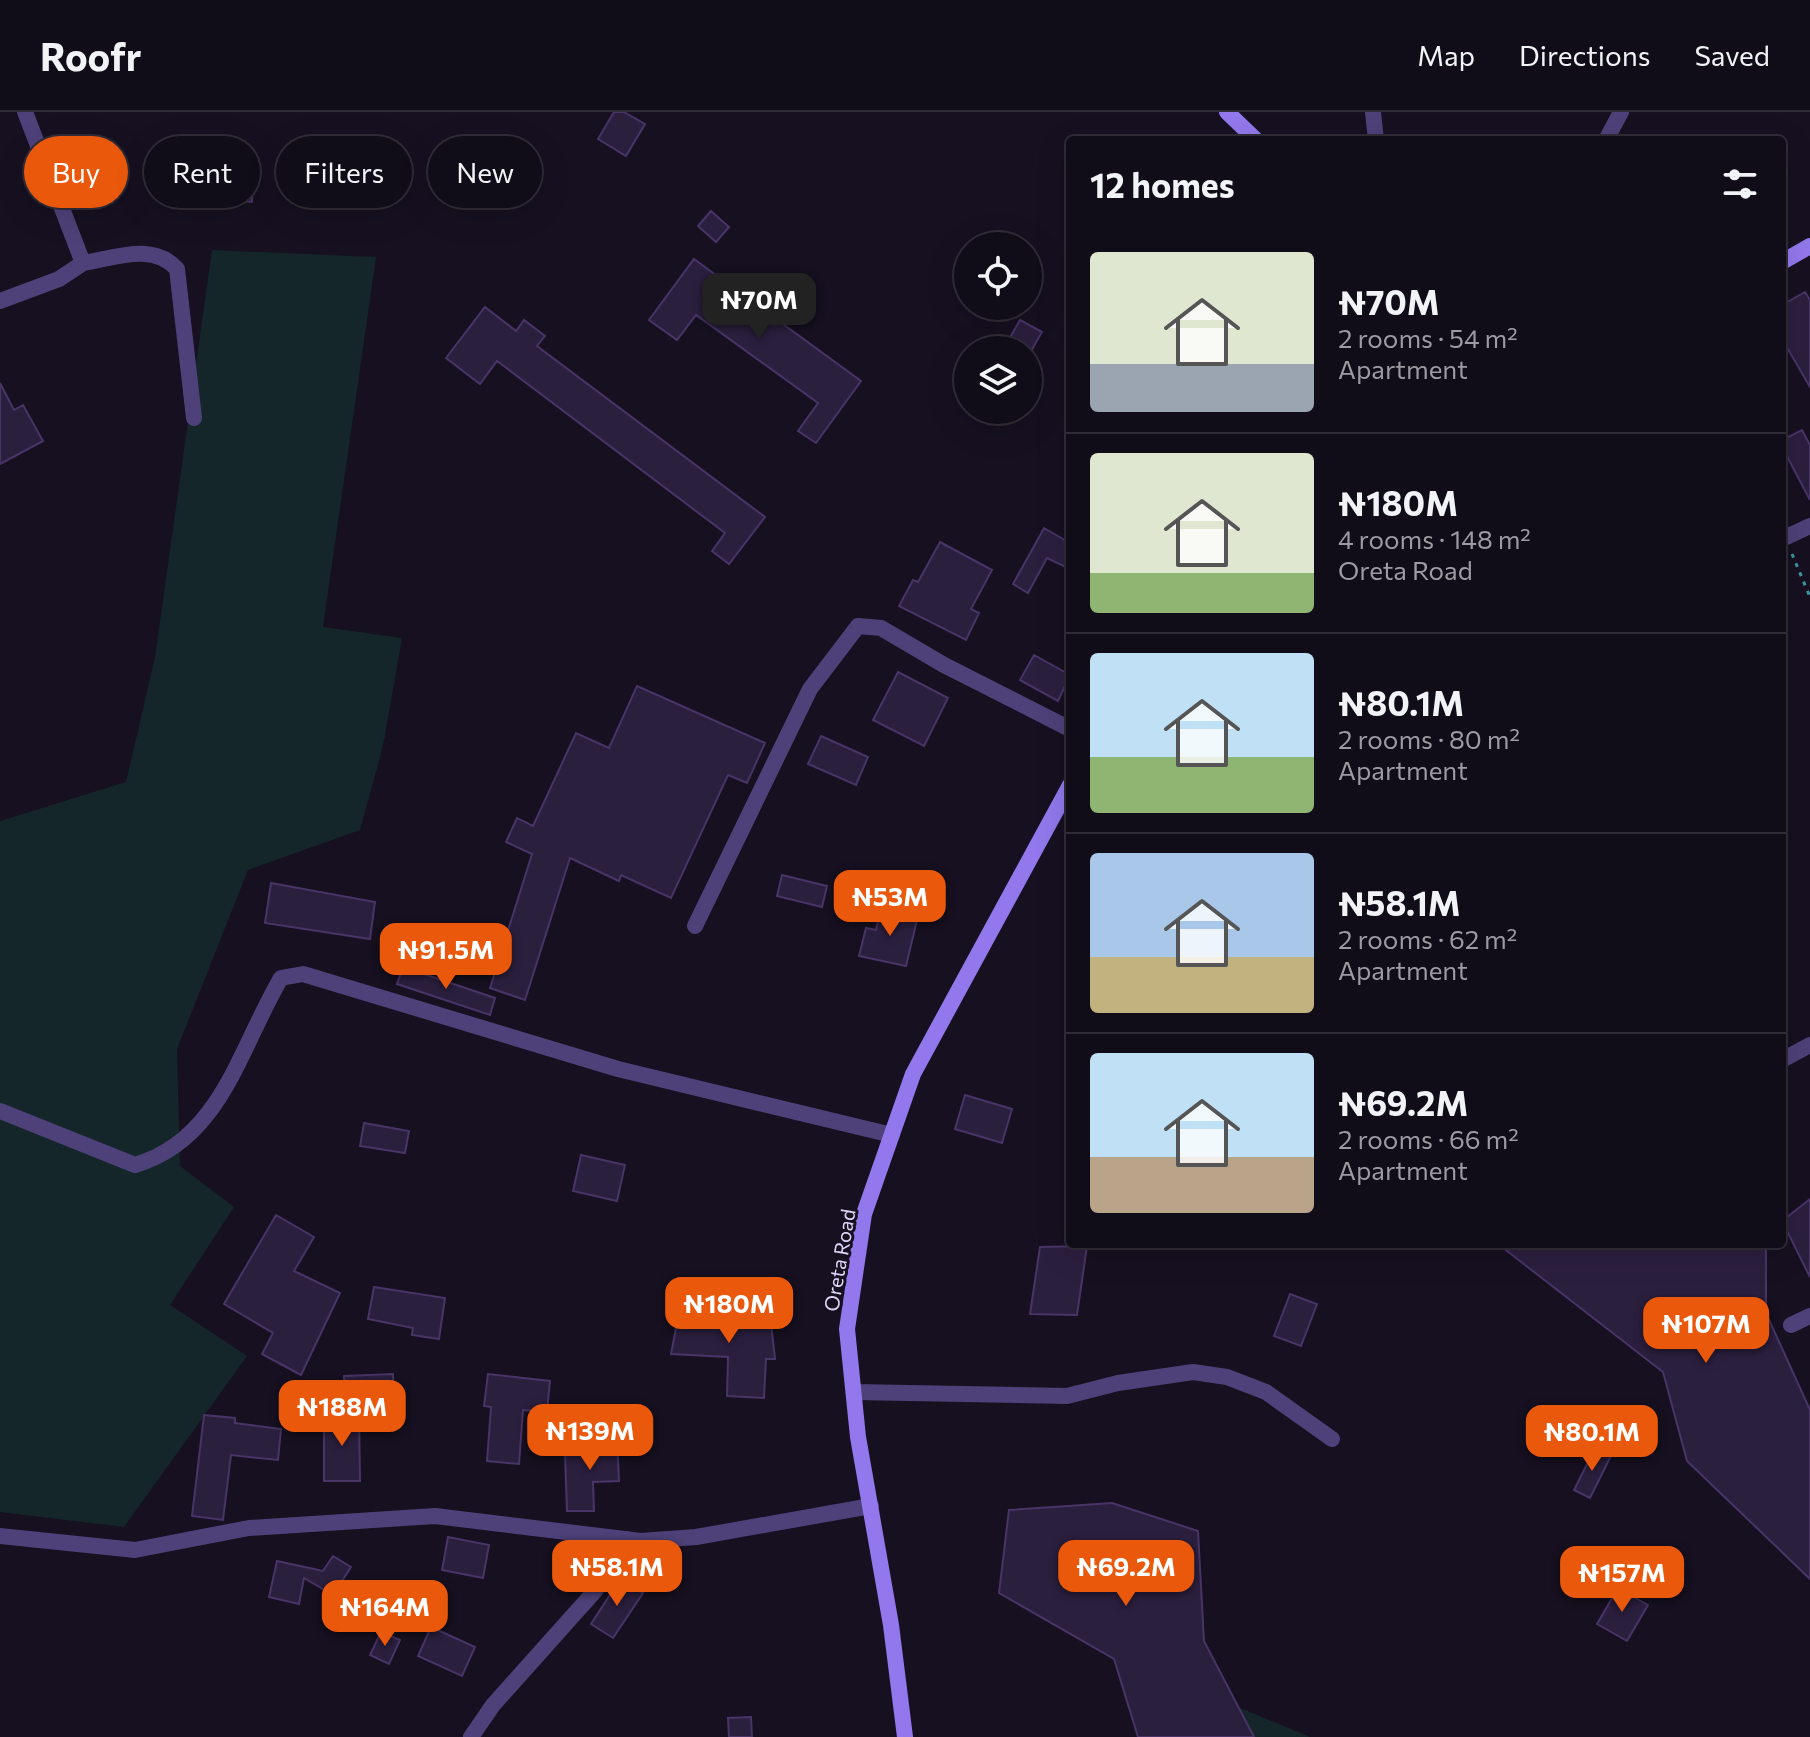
<!DOCTYPE html>
<html lang="en">
<head>
<meta charset="utf-8">
<style>
  :root { --surface:#100c18; --page:#1e1a25; --text:#f1f3f6; --muted:#9c9ba2; --line:#302c37; --accent:#ea580c }
  body { margin:0; font-family:Commissioner,sans-serif; background:var(--page); color:var(--text); height:100vh; display:flex; flex-direction:column; font-size:30px; white-space:nowrap }
  * { box-sizing:border-box; margin:0 }
  p { font-size:26px; color:var(--muted) }
  .icon { flex:none; width:44px; height:44px; fill:none; stroke:currentColor; stroke-width:2; stroke-linecap:round; stroke-linejoin:round }
  .map { position:relative; flex:1; overflow:hidden }
  .drawer { position:absolute; left:1066px; top:24px; width:720px; height:1112px; display:flex; flex-direction:column; background:var(--surface); border-radius:8px; box-shadow:0 8px 32px #0002,0 0 0 2px var(--line) }
  .drawer>* { flex:none }
  .hud { position:absolute; left:24px; top:24px; width:760px; height:72px; display:flex; gap:16px }
  .fabs { position:absolute; left:954px; top:120px; display:grid; gap:16px }
  .fabs a { display:grid; place-items:center; width:88px; height:88px; border-radius:50%; background:var(--surface); box-shadow:0 8px 32px #0002,0 0 0 2px var(--line); font-size:40px }
  .price { position:absolute; translate:-50% -68px; padding:0 18px; border-radius:16px; background:var(--accent); color:#fff; font-size:26px; line-height:52px; filter:drop-shadow(0 2px 4px #0008) }
  .price::after { content:''; position:absolute; left:50%; top:48px; width:24px; height:18px; margin-left:-12px; background:inherit; clip-path:polygon(0 0,100% 0,50% 100%) }
  .price.current { background:#222; color:#fff }
  ul { padding:0; list-style:none }
  li { display:flex; align-items:center; gap:24px; height:200px; padding:0 24px }
  li+li { border-top:2px solid var(--line) }
  li span { display:grid; place-items:center; flex:none; width:224px; height:160px; border-radius:8px; color:#555 }
  li>.icon { margin-inline-start:auto }
  span .icon { width:96px; height:96px; fill:#fffc; stroke-width:1 }
  li b { font-size:34px }
  h2 { display:flex; justify-content:space-between; align-items:center; height:96px; padding:0 24px; font-size:34px }
  .chip { padding:0 28px; border-radius:36px; background:var(--surface); box-shadow:0 8px 32px #0002,0 0 0 2px var(--line); font-size:28px; line-height:72px }
  .chip.current { background:var(--accent); color:#fff }
  header { display:flex; align-items:center; gap:48px; box-sizing:border-box; height:112px; padding:0 40px; background:var(--surface); border-bottom:2px solid var(--line) }
  header strong { font-size:38px }
  nav { display:flex; gap:44px; margin-inline-start:auto; font-size:28px }
  .map>svg:first-child { display:block }
  .green { fill:#142629 }
  .building { fill:#2b1f3e; stroke:#483467; stroke-width:2 }
  .lines { fill:none; stroke-linecap:round; stroke-linejoin:round }
  .path { stroke:#3e96a4; stroke-width:3; stroke-dasharray:4 6; stroke-linecap:butt }
  .street { stroke:#4e4179; stroke-width:16 }
  .secondary { stroke:#9278ec; stroke-width:16 }
  .labels { text-anchor:middle; dominant-baseline:central; stroke-width:6; stroke-linejoin:round; paint-order:stroke }
  .street-label { font-size:20px; fill:#e0d5f9; stroke:#161020 }
</style>
</head>
<body>
<header>
<strong>Roofr</strong>
<nav><a>Map</a><a>Directions</a><a>Saved</a></nav>
</header>
<div class="map">
<svg width="1810" height="1625" viewBox="0 0 1810 1625">
  <rect width="100%" height="100%" fill="#161020"/>
  <path class="green" d="M 212,138 L 376,145 L 323,515 L 402,526 L 383,634 L 360,718 L 248,758 L 177,937 L 180,1054 L 234,1095 L 170,1193 L 247,1244 L 124,1415 L 0,1400 L 0,709 L 126,670 L 155,545 Z
    M 1238,1595 L 1310,1625 L 1254,1625 Z"/>
  <path class="building" d="M 614,0 L 624,0 L 645,12 L 626,44 L 598,27 Z
    M 215,48 L 254,51 L 252,90 L 212,87 Z
    M 711,99 L 729,115 L 716,130 L 698,114 Z
    M 694,147 L 861,269 L 816,331 L 798,319 L 818,291 L 696,203 L 677,228 L 649,208 Z
    M 1805,180 L 1810,188 L 1810,275 L 1782,227 L 1782,193 Z
    M 485,195 L 516,219 L 524,208 L 545,224 L 537,234 L 765,405 L 729,452 L 712,439 L 725,421 L 497,249 L 480,272 L 446,246 Z
    M 1020,208 L 1042,220 L 1030,241 L 1008,229 Z
    M 0,271 L 14,298 L 23,293 L 43,329 L 0,352 Z
    M 1802,318 L 1810,333 L 1810,388 L 1782,335 L 1782,328 Z
    M 1044,416 L 1070,431 L 1070,457 L 1047,446 L 1028,481 L 1013,472 Z
    M 940,430 L 992,458 L 971,497 L 979,501 L 966,528 L 899,494 L 913,468 L 918,470 Z
    M 1034,543 L 1070,563 L 1058,589 L 1020,568 Z
    M 898,560 L 948,586 L 924,634 L 873,608 Z
    M 637,574 L 765,631 L 747,671 L 728,663 L 671,786 L 621,763 L 619,769 L 570,746 L 525,888 L 490,876 L 532,742 L 506,730 L 517,706 L 533,714 L 576,621 L 609,636 Z
    M 821,624 L 868,645 L 856,673 L 808,652 Z
    M 782,763 L 827,774 L 822,795 L 777,784 Z
    M 271,771 L 375,790 L 370,827 L 265,811 Z
    M 881,795 L 918,804 L 906,854 L 859,844 L 866,816 L 876,818 Z
    M 403,855 L 495,886 L 490,903 L 397,872 Z
    M 965,983 L 1012,997 L 1002,1031 L 955,1017 Z
    M 364,1011 L 409,1019 L 405,1041 L 360,1034 Z
    M 581,1043 L 625,1053 L 617,1089 L 573,1079 Z
    M 1810,1087 L 1810,1165 L 1782,1109 Z
    M 276,1103 L 314,1125 L 294,1159 L 340,1181 L 301,1263 L 262,1242 L 273,1221 L 224,1192 Z
    M 1498,1132 L 1766,1132 L 1766,1201 L 1810,1298 L 1810,1467 L 1687,1349 L 1663,1260 Z
    M 1087,1134 L 1077,1203 L 1030,1202 L 1040,1135 Z
    M 374,1175 L 445,1186 L 439,1227 L 412,1223 L 413,1216 L 368,1207 Z
    M 1290,1182 L 1317,1192 L 1301,1234 L 1274,1224 Z
    M 673,1198 L 770,1202 L 775,1247 L 766,1247 L 764,1286 L 727,1284 L 728,1245 L 671,1242 L 676,1216 Z
    M 393,1262 L 394,1293 L 345,1295 L 344,1264 Z
    M 488,1262 L 550,1269 L 547,1300 L 523,1298 L 519,1352 L 487,1349 L 491,1295 L 484,1294 Z
    M 324,1302 L 359,1302 L 360,1369 L 324,1369 Z
    M 204,1303 L 235,1306 L 235,1311 L 281,1317 L 278,1348 L 231,1343 L 223,1408 L 192,1404 Z
    M 617,1325 L 619,1369 L 593,1370 L 594,1399 L 567,1399 L 565,1343 L 586,1343 L 586,1326 Z
    M 1595,1336 L 1611,1344 L 1590,1386 L 1574,1378 Z
    M 1112,1391 L 1198,1419 L 1204,1529 L 1254,1625 L 1138,1625 L 1114,1547 L 999,1481 L 1009,1398 Z
    M 448,1425 L 489,1433 L 483,1466 L 442,1458 Z
    M 333,1444 L 351,1455 L 333,1483 L 304,1466 L 299,1492 L 269,1485 L 277,1449 L 323,1459 Z
    M 621,1466 L 643,1481 L 613,1526 L 591,1512 Z
    M 1618,1476 L 1648,1493 L 1627,1529 L 1597,1512 Z
    M 431,1515 L 475,1535 L 462,1564 L 418,1544 Z
    M 381,1520 L 400,1528 L 389,1552 L 370,1543 Z
    M 751,1605 L 752,1625 L 729,1625 L 728,1606 Z"/>
  <g class="lines">
    <path class="path" d="M 1792,442 L 1810,485"/>
    <path class="street" d="M 1373,0 L 1376,28
      M 1606,28 L 1621,0
      M 83,151 C 115,146 153,130 177,157 L 194,306
      M 0,189 L 59,167 L 83,151 L 25,0
      M 1782,427 L 1810,414
      M 695,814 L 810,577 L 858,514 L 881,516 L 944,553 L 1070,617
      M 1782,948 L 1810,933
      M 0,999 L 135,1053 C 221,1028 240,935 281,866 L 303,862 L 618,957 L 892,1023
      M 1791,1213 L 1810,1204
      M 854,1280 L 1067,1284 L 1118,1271 L 1193,1260 L 1227,1265 L 1266,1280 L 1332,1327
      M 0,1424 L 135,1438 L 249,1416 L 435,1404 L 641,1429 L 696,1425 L 871,1394
      M 471,1625 L 493,1593 L 595,1479 L 627,1427"/>
    <path class="secondary" d="M 1227,0 L 1256,28
      M 1782,150 L 1810,134
      M 905,1625 L 891,1513 L 858,1325 L 847,1217 L 864,1102 L 913,962 L 1070,673"/>
  </g>
  <g class="labels">
    <g class="street-label">
      <text transform="translate(839 1148) rotate(-80)">Oreta Road</text>
    </g>
  </g>
</svg>
<div class="fabs">
<a><svg class="icon" aria-label="locate" viewBox="0 0 24 24"><circle cx="12" cy="12" r="6"/><path d="M12 2v4M12 18v4M2 12h4M18 12h4"/></svg></a>
<a><svg class="icon" aria-label="layers" viewBox="0 0 24 24"><path d="M12 4l9 5-9 5-9-5zM3 14l9 5 9-5"/></svg></a>
</div>
<b class="price current" style="left:759px;top:229px">₦70M</b>
<b class="price" style="left:890px;top:826px">₦53M</b>
<b class="price" style="left:446px;top:879px">₦91.5M</b>
<b class="price" style="left:729px;top:1233px">₦180M</b>
<b class="price" style="left:1706px;top:1253px">₦107M</b>
<b class="price" style="left:342px;top:1336px">₦188M</b>
<b class="price" style="left:590px;top:1360px">₦139M</b>
<b class="price" style="left:1592px;top:1361px">₦80.1M</b>
<b class="price" style="left:617px;top:1496px">₦58.1M</b>
<b class="price" style="left:1126px;top:1496px">₦69.2M</b>
<b class="price" style="left:1622px;top:1502px">₦157M</b>
<b class="price" style="left:385px;top:1536px">₦164M</b>
<div class="hud">
<a class="chip current">Buy</a>
<a class="chip">Rent</a>
<a class="chip">Filters</a>
<a class="chip">New</a>
</div>
<section class="drawer">
<h2>12 homes<svg class="icon" aria-label="filters" viewBox="0 0 24 24"><path d="M4 7h16M4 17h16"/><circle cx="9" cy="7" r="2"/><circle cx="15" cy="17" r="2"/></svg></h2>
<ul>
<li><span style="background:linear-gradient(#dfe7d0 70%,#9aa5b1 0)"><svg class="icon" aria-label="home" viewBox="0 0 24 24"><path d="M3 11l9-7 9 7M6 9v11h12V9"/></svg></span><div><b>₦70M</b><p>2 rooms · 54 m²</p><p>Apartment</p></div></li>
<li><span style="background:linear-gradient(#dfe7d0 75%,#8fb573 0)"><svg class="icon" aria-label="home" viewBox="0 0 24 24"><path d="M3 11l9-7 9 7M6 9v11h12V9"/></svg></span><div><b>₦180M</b><p>4 rooms · 148 m²</p><p>Oreta Road</p></div></li>
<li><span style="background:linear-gradient(#bfe0f5 65%,#8fb573 0)"><svg class="icon" aria-label="home" viewBox="0 0 24 24"><path d="M3 11l9-7 9 7M6 9v11h12V9"/></svg></span><div><b>₦80.1M</b><p>2 rooms · 80 m²</p><p>Apartment</p></div></li>
<li><span style="background:linear-gradient(#a9c7e8 65%,#c2b280 0)"><svg class="icon" aria-label="home" viewBox="0 0 24 24"><path d="M3 11l9-7 9 7M6 9v11h12V9"/></svg></span><div><b>₦58.1M</b><p>2 rooms · 62 m²</p><p>Apartment</p></div></li>
<li><span style="background:linear-gradient(#bfe0f5 65%,#b9a48a 0)"><svg class="icon" aria-label="home" viewBox="0 0 24 24"><path d="M3 11l9-7 9 7M6 9v11h12V9"/></svg></span><div><b>₦69.2M</b><p>2 rooms · 66 m²</p><p>Apartment</p></div></li>
</ul>
</section>
</div>
</body>
</html>
